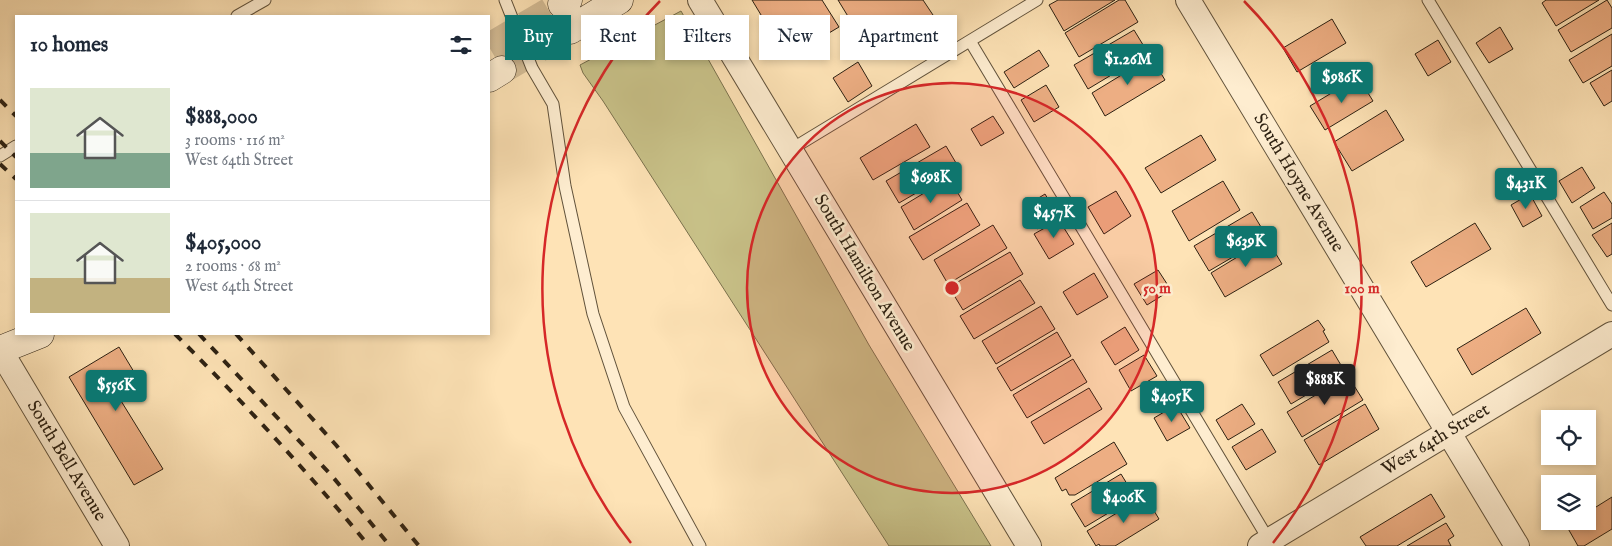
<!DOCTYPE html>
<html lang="en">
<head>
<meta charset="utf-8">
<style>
  :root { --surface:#fff; --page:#f6f6f7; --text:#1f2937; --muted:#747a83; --line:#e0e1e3; --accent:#0f766e }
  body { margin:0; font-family:"IM FELL English",serif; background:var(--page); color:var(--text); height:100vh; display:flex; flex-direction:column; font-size:19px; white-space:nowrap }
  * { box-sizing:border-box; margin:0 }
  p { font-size:16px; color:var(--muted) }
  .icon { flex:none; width:28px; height:28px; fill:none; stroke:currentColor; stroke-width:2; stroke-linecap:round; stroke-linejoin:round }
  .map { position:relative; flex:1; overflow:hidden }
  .side { position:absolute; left:15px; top:15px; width:475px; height:320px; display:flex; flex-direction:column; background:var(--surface); border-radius:0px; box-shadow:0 2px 8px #0003 }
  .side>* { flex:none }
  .top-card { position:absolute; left:505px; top:15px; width:475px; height:45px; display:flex; gap:10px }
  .controls { position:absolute; left:1541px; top:410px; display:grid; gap:10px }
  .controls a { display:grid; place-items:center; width:55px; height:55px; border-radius:0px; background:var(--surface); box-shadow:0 2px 8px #0003; font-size:25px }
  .price { position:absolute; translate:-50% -42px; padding:0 11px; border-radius:5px; background:var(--accent); color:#fff; font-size:16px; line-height:32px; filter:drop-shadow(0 1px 2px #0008) }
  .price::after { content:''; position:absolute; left:50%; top:30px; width:15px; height:11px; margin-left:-8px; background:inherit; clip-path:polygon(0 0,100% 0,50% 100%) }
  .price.on { background:#222; color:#fff }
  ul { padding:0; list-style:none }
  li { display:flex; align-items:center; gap:15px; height:125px; padding:0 15px }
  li+li { border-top:1px solid var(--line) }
  li span { display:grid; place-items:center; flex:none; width:140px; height:100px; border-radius:0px; color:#555 }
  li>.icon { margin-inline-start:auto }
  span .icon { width:60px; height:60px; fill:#fffc; stroke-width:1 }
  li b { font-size:21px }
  h2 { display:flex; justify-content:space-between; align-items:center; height:60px; padding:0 15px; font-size:21px }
  .chip { padding:0 18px; border-radius:0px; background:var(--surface); box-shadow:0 2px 8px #0003; font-size:18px; line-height:45px }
  .chip.on { background:var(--accent); color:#fff }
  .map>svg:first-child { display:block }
  .green { fill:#c8c188; stroke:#7a714d }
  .building { fill:#edae83; stroke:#2d2112 }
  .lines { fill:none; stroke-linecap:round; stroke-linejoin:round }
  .secondary-tunnel { stroke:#d4bc95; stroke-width:28; stroke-dasharray:28 14; stroke-linecap:butt }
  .service-casing { stroke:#61523b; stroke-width:13 }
  .minor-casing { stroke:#61523b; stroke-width:26 }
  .secondary-casing { stroke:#2d2112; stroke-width:29 }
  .service { stroke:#feedd0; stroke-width:11 }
  .minor { stroke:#feedd0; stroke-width:24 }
  .secondary { stroke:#feedd0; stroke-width:28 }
  .rail { stroke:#2d2112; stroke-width:4; stroke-dasharray:9 9; stroke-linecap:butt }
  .ring { fill:none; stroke:#d62828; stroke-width:2.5 }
  .labels { text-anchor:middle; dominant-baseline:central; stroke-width:5; stroke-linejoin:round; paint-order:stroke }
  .street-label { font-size:18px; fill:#2d2112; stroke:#feedd0 }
  .centre { fill:#d62828; stroke:#feedd0; stroke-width:2.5 }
  .ring-label { font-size:15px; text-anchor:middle; font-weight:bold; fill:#d62828; stroke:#feedd0; stroke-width:5; stroke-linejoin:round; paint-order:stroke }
</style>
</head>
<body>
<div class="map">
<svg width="1612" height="546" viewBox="0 0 1612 546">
  <rect width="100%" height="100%" fill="#fee3b6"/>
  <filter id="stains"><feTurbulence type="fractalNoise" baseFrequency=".004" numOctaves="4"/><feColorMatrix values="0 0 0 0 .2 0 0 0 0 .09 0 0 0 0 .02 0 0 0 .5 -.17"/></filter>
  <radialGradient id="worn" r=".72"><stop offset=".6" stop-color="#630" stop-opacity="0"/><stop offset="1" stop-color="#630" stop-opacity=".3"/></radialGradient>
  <path class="green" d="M 681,11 L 869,345 L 991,546 L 889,546 L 603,101 L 583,73 L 580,65 Z"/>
  <path class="building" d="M 752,0 L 822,0 L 839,27 L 787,58 Z
    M 838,0 L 923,0 L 933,15 L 871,54 Z
    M 1058,0 L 1115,0 L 1064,31 L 1049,5 Z
    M 1119,0 L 1125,0 L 1138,22 L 1079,57 L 1065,33 Z
    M 1546,0 L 1599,0 L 1556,26 L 1542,3 Z
    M 1607,0 L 1612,8 L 1612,28 L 1571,52 L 1558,30 Z
    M 1332,19 L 1346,43 L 1297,72 L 1283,48 Z
    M 1500,27 L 1513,49 L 1489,63 L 1476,43 Z
    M 1134,30 L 1148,53 L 1088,89 L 1074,65 Z
    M 1612,34 L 1612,66 L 1583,83 L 1569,60 Z
    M 1438,40 L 1451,62 L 1428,76 L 1415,54 Z
    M 1039,50 L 1049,66 L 1014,88 L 1004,72 Z
    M 1151,57 L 1165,80 L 1105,116 L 1092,93 Z
    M 858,62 L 872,86 L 848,102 L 833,78 Z
    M 1612,70 L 1612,101 L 1604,106 L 1590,83 Z
    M 1358,77 L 1373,101 L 1325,130 L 1310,106 Z
    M 1046,85 L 1059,107 L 1034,122 L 1021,100 Z
    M 1386,110 L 1404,140 L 1352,171 L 1334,142 Z
    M 993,116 L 1004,133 L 981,146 L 971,129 Z
    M 916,124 L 930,147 L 873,180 L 860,158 Z
    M 1201,135 L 1216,160 L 1161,193 L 1145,168 Z
    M 946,146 L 959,168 L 899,203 L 886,181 Z
    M 1582,167 L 1595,188 L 1572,203 L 1559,181 Z
    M 949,178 L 962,200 L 914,230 L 901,207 Z
    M 1223,181 L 1240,210 L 1189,241 L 1172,211 Z
    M 1116,191 L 1131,216 L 1104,234 L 1088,207 Z
    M 1604,192 L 1612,204 L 1612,218 L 1593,229 L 1580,207 Z
    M 1045,194 L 1058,216 L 1037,229 L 1024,207 Z
    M 1530,194 L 1542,216 L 1523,227 L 1511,205 Z
    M 967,203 L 980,225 L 923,260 L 909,237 Z
    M 1252,212 L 1267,237 L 1209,271 L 1194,246 Z
    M 1059,220 L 1074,244 L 1049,259 L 1034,234 Z
    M 1475,223 L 1491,249 L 1426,287 L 1411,262 Z
    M 1612,223 L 1612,254 L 1607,257 L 1592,235 Z
    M 993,225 L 1007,248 L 948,284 L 934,260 Z
    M 1267,239 L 1282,264 L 1225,297 L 1211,273 Z
    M 1010,252 L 1023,274 L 963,310 L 949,287 Z
    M 1158,270 L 1171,290 L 1147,305 L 1134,284 Z
    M 1094,273 L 1108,297 L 1077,315 L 1063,292 Z
    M 1020,280 L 1035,303 L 974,339 L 960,316 Z
    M 1041,306 L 1055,329 L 996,364 L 982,341 Z
    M 1526,308 L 1541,333 L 1472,375 L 1457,349 Z
    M 1318,320 L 1325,330 L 1323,331 L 1329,342 L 1273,376 L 1260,355 Z
    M 1125,327 L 1139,350 L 1115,365 L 1101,342 Z
    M 1057,332 L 1071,356 L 1011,391 L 997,368 Z
    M 119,347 L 140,382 L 118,396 L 163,469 L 134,485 L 69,377 Z
    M 1332,350 L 1345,372 L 1291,404 L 1278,382 Z
    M 1144,355 L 1157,376 L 1131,391 L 1119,370 Z
    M 1073,359 L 1087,382 L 1027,418 L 1013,395 Z
    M 1348,376 L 1363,400 L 1302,437 L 1287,412 Z
    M 1089,388 L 1102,409 L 1044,444 L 1031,422 Z
    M 1242,404 L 1255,424 L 1228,440 L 1216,420 Z
    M 1365,404 L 1379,429 L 1319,465 L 1304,440 Z
    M 1176,405 L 1190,428 L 1167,441 L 1154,418 Z
    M 1262,429 L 1276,452 L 1246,470 L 1232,447 Z
    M 1114,442 L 1127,464 L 1075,495 L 1069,495 L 1066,489 L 1062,491 L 1055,478 Z
    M 1121,474 L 1135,497 L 1085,527 L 1071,504 Z
    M 1431,494 L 1445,517 L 1397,546 L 1366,546 L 1360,537 Z
    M 1145,496 L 1159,519 L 1115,546 L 1100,546 L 1099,544 L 1096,546 L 1087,531 Z
    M 1612,497 L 1612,529 L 1584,546 L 1578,546 L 1566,525 L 1573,521 L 1588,521 L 1588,512 Z
    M 1446,523 L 1454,536 L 1448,540 L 1451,546 L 1407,546 Z"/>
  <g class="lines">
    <path class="secondary-tunnel" d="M 489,47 L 562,4
      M 502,70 L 570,30"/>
    <g class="service-casing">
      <path id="service" d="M 505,0 L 532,68 L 553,104 L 565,186 L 593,314 L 624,407 L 700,546
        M 1428,0 L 1612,305
        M 237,16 L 265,0
        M 970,41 L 1270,542
        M 790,150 L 1037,0
        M 0,156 L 16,146"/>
    </g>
    <g class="minor-casing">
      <path id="minor" d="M 700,0 L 1029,546
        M 1188,0 L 1517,546
        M 0,350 L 117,546
        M 1260,546 L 1612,334"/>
    </g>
    <g class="secondary-casing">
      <path id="secondary" d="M 562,4 L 568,0
        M 570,30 L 619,0
        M 489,78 L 502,70
        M 0,350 L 40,334"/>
    </g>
    <use href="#service" class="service"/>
    <use href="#minor" class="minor"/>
    <use href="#secondary" class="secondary"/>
    <path class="rail" d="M 0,100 L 16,116
      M 0,141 L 16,157
      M 0,164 L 16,179
      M 175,334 C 243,402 308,472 369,546
      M 199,334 L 332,476 L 390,546
      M 236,334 L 336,445 L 419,546"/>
  </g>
  <circle cx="952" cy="288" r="205" fill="#d62828" fill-opacity=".12"/>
  <g class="ring">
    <circle cx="952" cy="288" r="205"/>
    <path d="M631 543A410 410 0 0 1 660 1M1244 1A410 410 0 0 1 1273 543"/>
  </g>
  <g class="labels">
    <g class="street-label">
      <text transform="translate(1298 183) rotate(59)">South Hoyne Avenue</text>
      <text transform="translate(864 273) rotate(59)">South Hamilton Avenue</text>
      <text transform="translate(1436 440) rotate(-31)">West 64th Street</text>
      <text transform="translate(66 461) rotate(59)">South Bell Avenue</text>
    </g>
  </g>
  <circle cx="952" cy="288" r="8" class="centre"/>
  <g class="ring-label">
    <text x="1157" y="293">50 m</text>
    <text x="1362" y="293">100 m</text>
  </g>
  <rect width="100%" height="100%" filter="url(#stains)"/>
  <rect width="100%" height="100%" fill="url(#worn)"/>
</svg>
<div class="controls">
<a><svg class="icon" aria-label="locate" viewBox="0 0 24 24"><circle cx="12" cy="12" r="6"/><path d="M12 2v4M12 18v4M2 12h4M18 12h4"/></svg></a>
<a><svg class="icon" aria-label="layers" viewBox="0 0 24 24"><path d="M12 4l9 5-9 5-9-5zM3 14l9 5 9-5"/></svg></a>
</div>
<b class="price" style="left:1128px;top:86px">$1.26M</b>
<b class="price" style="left:1342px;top:104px">$986K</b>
<b class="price" style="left:931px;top:204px">$698K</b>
<b class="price" style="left:1526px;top:210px">$431K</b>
<b class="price" style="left:1054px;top:239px">$457K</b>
<b class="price" style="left:1246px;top:268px">$639K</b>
<b class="price on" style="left:1325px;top:406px">$888K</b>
<b class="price" style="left:116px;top:412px">$556K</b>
<b class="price" style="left:1172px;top:423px">$405K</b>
<b class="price" style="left:1124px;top:524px">$406K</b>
<div class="top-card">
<a class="chip on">Buy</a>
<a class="chip">Rent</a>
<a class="chip">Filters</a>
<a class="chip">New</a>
<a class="chip">Apartment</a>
</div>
<section class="side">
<h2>10 homes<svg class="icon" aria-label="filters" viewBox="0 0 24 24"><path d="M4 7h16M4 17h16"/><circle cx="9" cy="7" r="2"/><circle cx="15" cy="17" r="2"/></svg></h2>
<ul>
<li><span style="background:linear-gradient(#dfe7d0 65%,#7fa58c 0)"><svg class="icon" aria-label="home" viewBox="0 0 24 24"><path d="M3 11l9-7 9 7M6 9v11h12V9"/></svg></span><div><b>$888,000</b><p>3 rooms · 116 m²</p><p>West 64th Street</p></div></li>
<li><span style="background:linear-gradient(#dfe7d0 65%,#c2b280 0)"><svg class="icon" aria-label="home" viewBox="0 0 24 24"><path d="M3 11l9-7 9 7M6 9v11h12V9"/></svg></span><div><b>$405,000</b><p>2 rooms · 68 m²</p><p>West 64th Street</p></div></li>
</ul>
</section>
</div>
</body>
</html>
